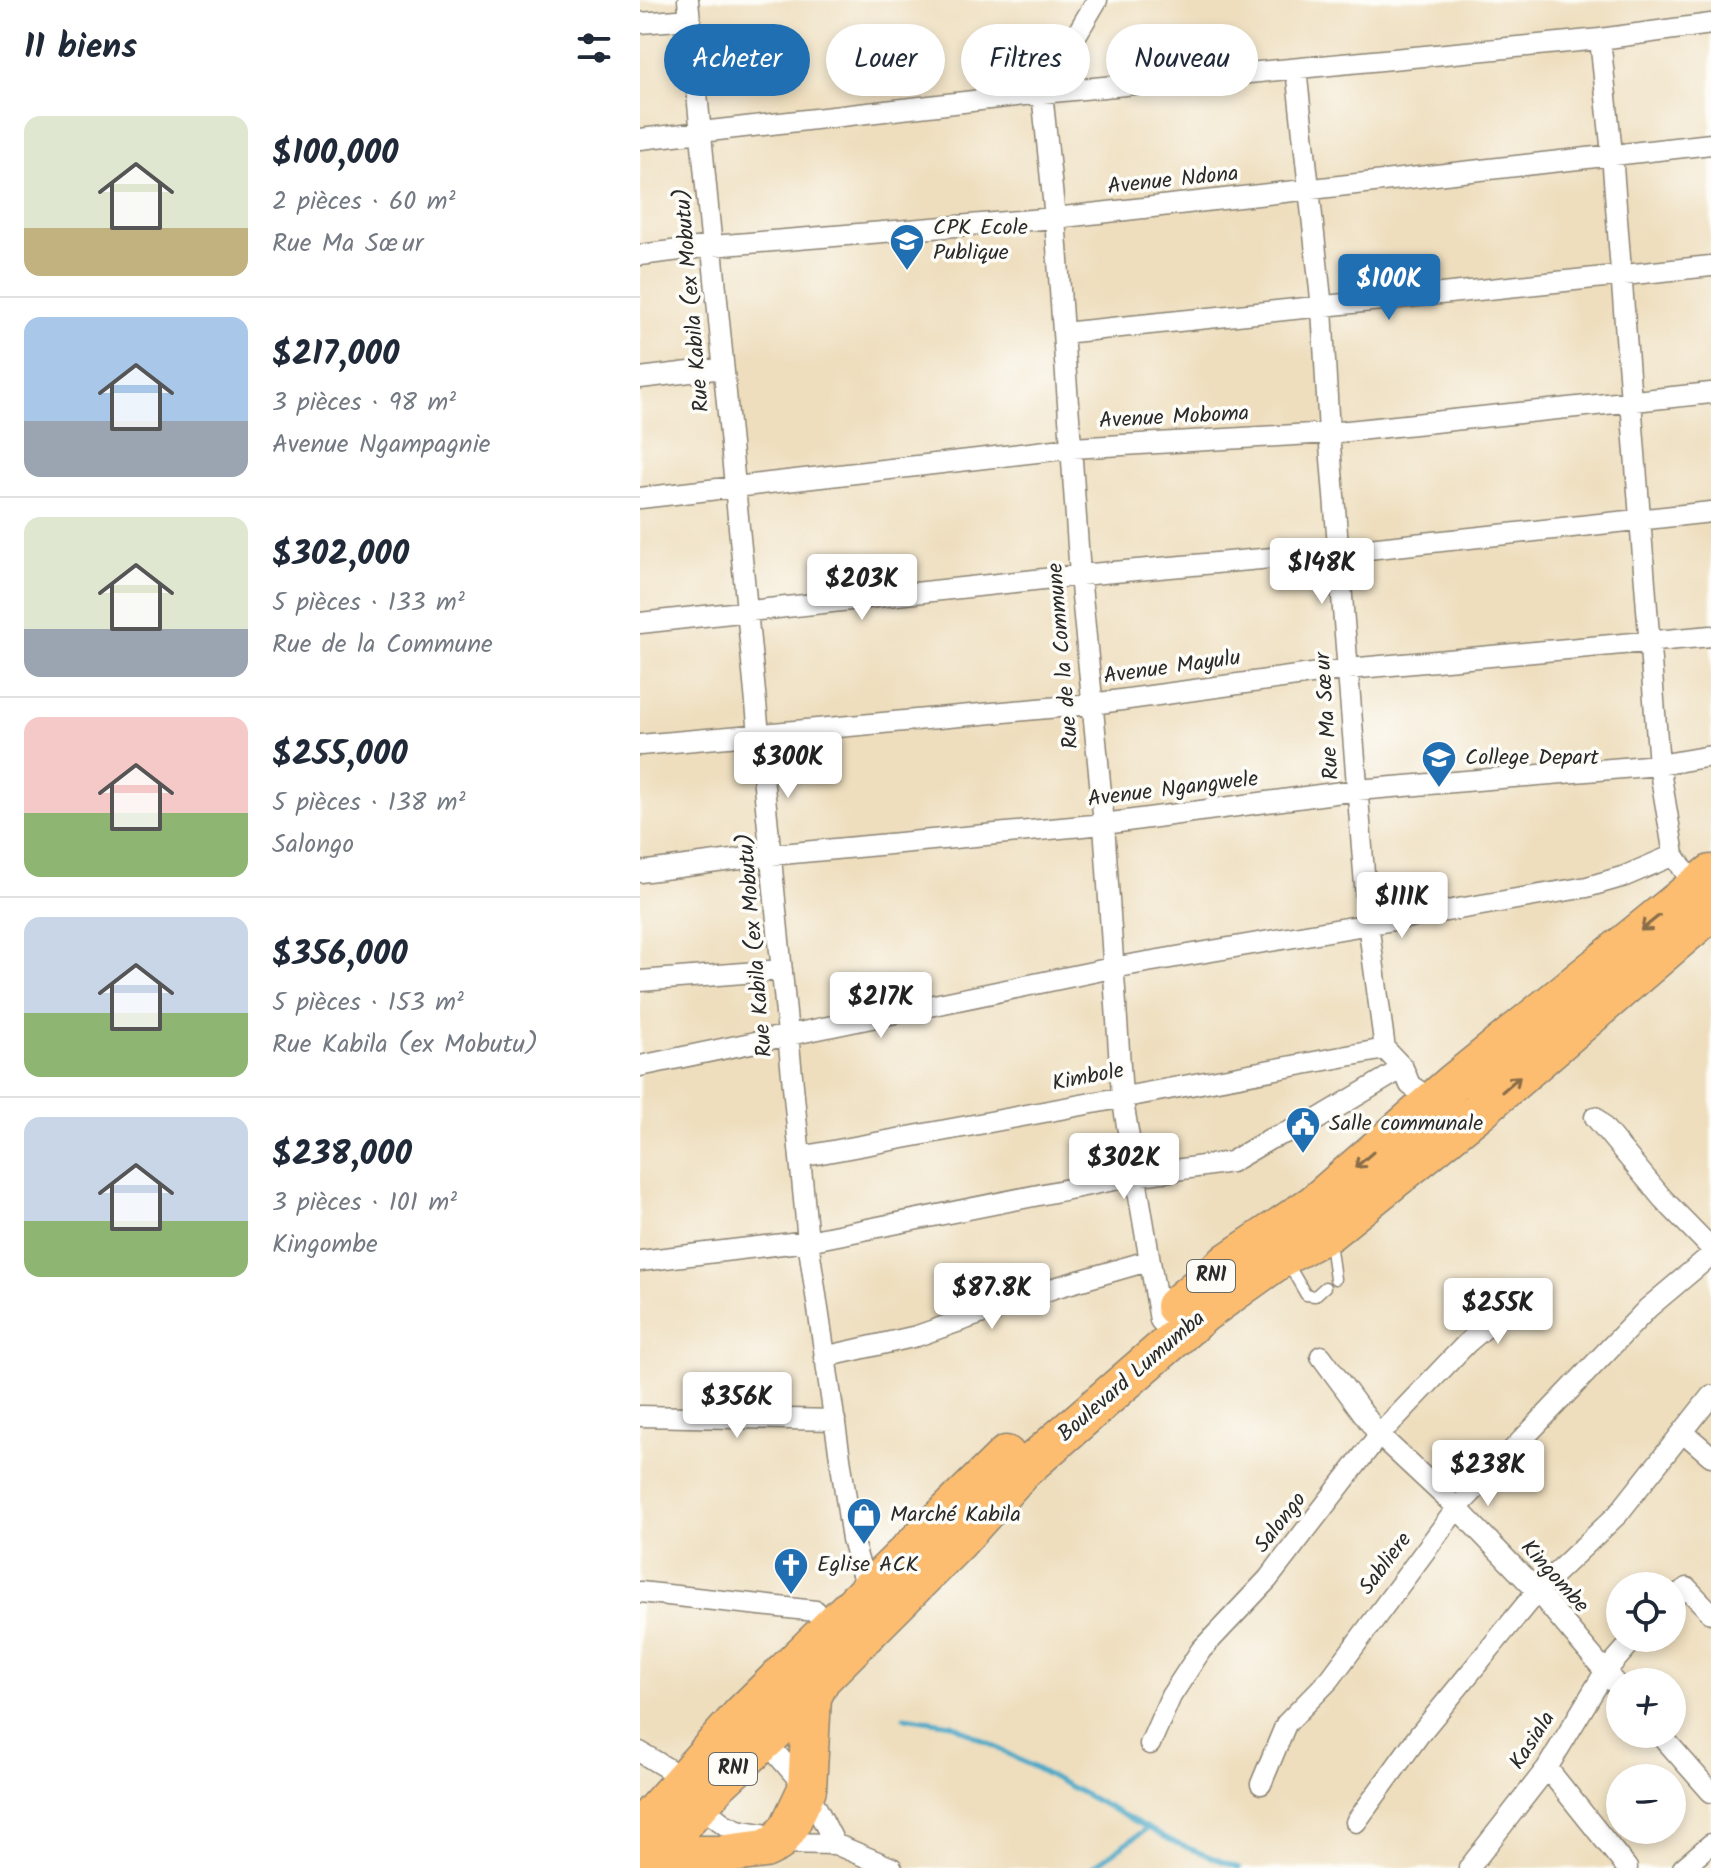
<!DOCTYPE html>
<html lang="fr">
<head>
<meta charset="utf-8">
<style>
  :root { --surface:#fff; --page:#f2f2f3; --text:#1f2937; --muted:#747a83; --line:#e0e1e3; --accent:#1f6fb2 }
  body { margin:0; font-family:Kalam,sans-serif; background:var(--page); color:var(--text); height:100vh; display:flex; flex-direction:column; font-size:30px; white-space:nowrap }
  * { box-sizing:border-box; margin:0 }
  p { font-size:26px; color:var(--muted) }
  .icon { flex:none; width:44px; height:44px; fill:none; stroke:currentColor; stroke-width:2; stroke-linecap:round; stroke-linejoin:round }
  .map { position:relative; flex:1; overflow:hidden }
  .drawer { display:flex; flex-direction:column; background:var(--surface); width:640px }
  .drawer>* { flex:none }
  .banner { position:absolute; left:24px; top:24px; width:760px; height:72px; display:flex; gap:16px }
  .tools { position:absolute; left:966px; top:1572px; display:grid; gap:16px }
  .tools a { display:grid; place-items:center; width:80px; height:80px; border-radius:50%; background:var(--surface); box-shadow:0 4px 12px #0003; font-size:40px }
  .price { position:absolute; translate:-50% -68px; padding:0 18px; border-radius:8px; background:#fff; color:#222; font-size:26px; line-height:52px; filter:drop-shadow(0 2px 4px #0008) }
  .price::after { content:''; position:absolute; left:50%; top:48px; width:24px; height:18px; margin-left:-12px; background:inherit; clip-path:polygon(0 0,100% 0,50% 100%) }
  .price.selected { background:var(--accent); color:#fff }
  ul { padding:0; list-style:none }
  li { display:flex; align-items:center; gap:24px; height:200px; padding:0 24px }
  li+li { border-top:2px solid var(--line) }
  li span { display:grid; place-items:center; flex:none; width:224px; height:160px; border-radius:16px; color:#555 }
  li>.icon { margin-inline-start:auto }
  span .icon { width:96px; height:96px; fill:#fffc; stroke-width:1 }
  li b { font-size:34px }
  h2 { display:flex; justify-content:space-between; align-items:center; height:96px; padding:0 24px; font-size:34px }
  .pill { padding:0 28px; border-radius:36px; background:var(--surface); box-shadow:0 4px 12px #0003; font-size:28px; line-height:72px }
  .pill.selected { background:var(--accent); color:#fff }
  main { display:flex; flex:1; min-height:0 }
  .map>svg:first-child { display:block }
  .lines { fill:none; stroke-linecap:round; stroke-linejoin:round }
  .stream { stroke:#48a8c7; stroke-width:5 }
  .lane-casing { stroke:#8c8474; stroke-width:13 }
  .street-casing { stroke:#8c8474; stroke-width:23 }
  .highway-casing { stroke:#8c8474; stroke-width:41 }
  .lane { stroke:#fff; stroke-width:10 }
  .street { stroke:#fff; stroke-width:20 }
  .highway { stroke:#fcbd6f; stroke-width:38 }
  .oneway { stroke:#896d4a }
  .labels { text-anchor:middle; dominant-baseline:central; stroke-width:7; stroke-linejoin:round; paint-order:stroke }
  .shield { fill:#fdfcf7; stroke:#6a6a68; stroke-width:2 }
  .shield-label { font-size:20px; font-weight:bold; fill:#2b2b2b }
  .street-label { font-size:22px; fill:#2b2b2b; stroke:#fdfcf7 }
  .poi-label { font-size:22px; fill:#2b2b2b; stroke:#fdfcf7; text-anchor:start }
</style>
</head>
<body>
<main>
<section class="drawer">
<h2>11 biens<svg class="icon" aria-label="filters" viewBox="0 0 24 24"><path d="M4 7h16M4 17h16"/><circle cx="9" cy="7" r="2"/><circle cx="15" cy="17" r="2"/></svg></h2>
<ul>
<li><span style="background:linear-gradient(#dfe7d0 70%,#c2b280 0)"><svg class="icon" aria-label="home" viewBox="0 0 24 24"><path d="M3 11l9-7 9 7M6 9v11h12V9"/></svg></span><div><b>$100,000</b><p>2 pièces · 60 m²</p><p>Rue Ma Sœur</p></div></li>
<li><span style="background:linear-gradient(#a9c7e8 65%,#9aa5b1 0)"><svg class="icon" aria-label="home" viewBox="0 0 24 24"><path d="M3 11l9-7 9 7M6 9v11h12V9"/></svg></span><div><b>$217,000</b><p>3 pièces · 98 m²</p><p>Avenue Ngampagnie</p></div></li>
<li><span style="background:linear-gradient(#dfe7d0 70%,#9aa5b1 0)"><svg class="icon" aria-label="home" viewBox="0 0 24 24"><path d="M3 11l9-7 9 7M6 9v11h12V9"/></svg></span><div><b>$302,000</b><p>5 pièces · 133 m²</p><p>Rue de la Commune</p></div></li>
<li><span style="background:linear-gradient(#f6c9c9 60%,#8fb573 0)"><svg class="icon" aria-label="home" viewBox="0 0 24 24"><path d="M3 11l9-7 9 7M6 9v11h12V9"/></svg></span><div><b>$255,000</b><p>5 pièces · 138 m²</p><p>Salongo</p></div></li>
<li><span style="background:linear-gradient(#c9d6e8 60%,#8fb573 0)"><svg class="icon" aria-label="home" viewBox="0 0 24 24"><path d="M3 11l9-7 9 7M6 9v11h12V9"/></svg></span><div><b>$356,000</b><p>5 pièces · 153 m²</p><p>Rue Kabila (ex Mobutu)</p></div></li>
<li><span style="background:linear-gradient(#c9d6e8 65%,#8fb573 0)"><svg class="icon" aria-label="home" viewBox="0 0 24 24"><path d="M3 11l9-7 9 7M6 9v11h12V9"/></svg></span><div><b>$238,000</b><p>3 pièces · 101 m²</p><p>Kingombe</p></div></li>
</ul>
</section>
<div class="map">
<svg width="1071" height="1868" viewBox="0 0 1071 1868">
  <rect width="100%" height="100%" fill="#fdfcf7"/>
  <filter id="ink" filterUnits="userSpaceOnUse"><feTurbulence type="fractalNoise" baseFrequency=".0125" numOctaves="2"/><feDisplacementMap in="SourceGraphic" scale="16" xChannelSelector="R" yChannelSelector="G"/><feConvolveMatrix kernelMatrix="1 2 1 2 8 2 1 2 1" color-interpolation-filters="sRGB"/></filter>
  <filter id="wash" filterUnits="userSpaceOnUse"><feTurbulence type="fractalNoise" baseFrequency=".006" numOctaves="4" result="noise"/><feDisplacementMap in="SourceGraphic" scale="32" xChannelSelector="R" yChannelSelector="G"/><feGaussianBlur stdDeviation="1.8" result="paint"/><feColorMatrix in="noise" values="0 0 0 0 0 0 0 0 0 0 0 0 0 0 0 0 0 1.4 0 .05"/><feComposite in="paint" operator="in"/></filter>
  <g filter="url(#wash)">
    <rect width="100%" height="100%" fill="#eedebe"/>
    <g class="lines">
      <path class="stream" d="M 264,1717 L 312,1724 L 536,1843 L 599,1868
        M 451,1868 L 508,1828"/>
    </g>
  </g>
  <g filter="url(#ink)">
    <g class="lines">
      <g class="lane-casing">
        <path id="lane" d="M 690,1242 L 695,1279
          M 648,1264 L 666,1295 L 675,1296 L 685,1287"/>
      </g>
      <g class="street-casing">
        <path id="street" d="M 48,0 L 168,1241 L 212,1539 L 224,1581 L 221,1595
          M 457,0 L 402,93 L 415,218 L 440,575 L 464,824 L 482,1096 L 520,1320 L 536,1338
          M 0,23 L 50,19
          M 960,39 L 972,154 L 1019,765 L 1034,855
          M 656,69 L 682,308 L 689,433 L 728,923 L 745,1049 L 763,1068 L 770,1085 L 792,1100
          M 0,139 L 402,93 L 960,39 L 1071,24
          M 0,255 L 72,246 L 415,218 L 1071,144
          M 423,333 L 1071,266
          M 0,378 L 83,368
          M 0,498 L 432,448 L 689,433 L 1071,393
          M 0,623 L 440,575 L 700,552 L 1071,512
          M 0,745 L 452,704 L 708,669 L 1071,636
          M 0,872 L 131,855 L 464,824 L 717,790 L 1019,765 L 1071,756
          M 0,981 L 142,970
          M 0,1066 L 472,968 L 947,887 L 985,876 L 1034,855 L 1055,887
          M 955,1117 L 1023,1199 L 1071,1248
          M 160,1157 L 745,1049
          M 0,1261 L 168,1241 L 494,1176 L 591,1162 L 630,1139 L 673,1122 L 763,1068
          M 681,1356 L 739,1435 L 817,1508 L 897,1591 L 980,1689
          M 184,1357 L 277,1336 L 414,1288 L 508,1261
          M 0,1416 L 195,1420
          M 1043,1432 L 1071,1456
          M 0,1592 L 176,1611
          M 1032,1598 L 1047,1588 L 1071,1613
          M 1020,1734 L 1071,1792
          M 121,1736 L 167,1789 L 195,1844
          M 510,1744 L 531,1696 L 561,1650 L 628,1579 L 739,1435 L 827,1343 L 860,1315
          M 0,1752 L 30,1770 L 60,1806 L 84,1824 L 98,1830 L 123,1834 L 137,1843 L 195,1844 L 252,1868
          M 907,1768 L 987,1868
          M 621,1784 L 646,1724 L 690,1679 L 817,1508 L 1008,1308 L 1071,1255
          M 716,1822 L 779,1735 L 897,1591 L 978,1514 L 1071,1396
          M 829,1868 L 907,1768 L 965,1672 L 995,1638
          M 1043,1868 L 1071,1844"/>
      </g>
      <g class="highway-casing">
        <path id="highway" d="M 535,1306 L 589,1261 L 674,1204 L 813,1083 L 1071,874
          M 0,1828 L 102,1714 L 366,1455
          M 22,1846 L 49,1855 L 78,1855 L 125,1849 L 137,1843 L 149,1827 L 167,1789 L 172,1697 L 164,1688
          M 4,1868 L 6,1859 L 22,1846 L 79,1783 L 172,1697 L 181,1679 L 318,1542 L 382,1471 L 564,1313 L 644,1256 L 689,1232 L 839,1111 L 1071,912"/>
      </g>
      <use href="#lane" class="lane"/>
      <use href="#street" class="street"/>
      <use href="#highway" class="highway"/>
    </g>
    <defs><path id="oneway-shaft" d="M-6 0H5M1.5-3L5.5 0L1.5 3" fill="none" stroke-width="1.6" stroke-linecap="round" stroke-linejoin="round" transform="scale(2)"/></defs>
    <g class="oneway">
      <use href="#oneway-shaft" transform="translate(1010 923) rotate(141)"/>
      <use href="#oneway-shaft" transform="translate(871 1084) rotate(-41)"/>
      <use href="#oneway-shaft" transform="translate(724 1160) rotate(139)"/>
    </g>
  </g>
  <defs>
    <g id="school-pin" transform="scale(1.8)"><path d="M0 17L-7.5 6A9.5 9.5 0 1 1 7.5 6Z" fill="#1f6fb2" stroke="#fdfcf7"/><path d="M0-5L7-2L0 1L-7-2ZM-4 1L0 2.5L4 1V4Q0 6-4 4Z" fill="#fff"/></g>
    <g id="civic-pin" transform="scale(1.8)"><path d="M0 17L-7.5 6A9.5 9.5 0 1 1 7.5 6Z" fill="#1f6fb2" stroke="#fdfcf7"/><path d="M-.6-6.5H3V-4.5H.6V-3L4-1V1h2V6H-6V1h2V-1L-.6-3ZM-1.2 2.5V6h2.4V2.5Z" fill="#fff"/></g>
    <g id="shop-pin" transform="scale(1.8)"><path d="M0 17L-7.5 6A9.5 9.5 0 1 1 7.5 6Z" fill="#1f6fb2" stroke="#fdfcf7"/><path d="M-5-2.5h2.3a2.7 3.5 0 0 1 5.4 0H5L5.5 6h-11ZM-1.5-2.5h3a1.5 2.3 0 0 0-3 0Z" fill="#fff"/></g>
    <g id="church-pin" transform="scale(1.8)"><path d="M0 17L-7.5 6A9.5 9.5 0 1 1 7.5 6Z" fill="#1f6fb2" stroke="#fdfcf7"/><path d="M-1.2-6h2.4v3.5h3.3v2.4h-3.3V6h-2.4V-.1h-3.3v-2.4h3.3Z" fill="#fff"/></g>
  </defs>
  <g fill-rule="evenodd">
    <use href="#school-pin" x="267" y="241"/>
    <use href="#school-pin" x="799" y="758"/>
    <use href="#civic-pin" x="663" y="1124"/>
    <use href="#shop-pin" x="224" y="1515"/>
    <use href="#church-pin" x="151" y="1565"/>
  </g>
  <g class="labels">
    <g class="shield">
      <rect x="547" y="1260" width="48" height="32" rx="6"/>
      <rect x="69" y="1753" width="48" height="32" rx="6"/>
    </g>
    <g class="shield-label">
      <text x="571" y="1276">RN1</text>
      <text x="93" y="1769">RN1</text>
    </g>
    <g class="street-label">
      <text transform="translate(533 181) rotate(-6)">Avenue Ndona</text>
      <text transform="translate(53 300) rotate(-95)">Rue Kabila (ex Mobutu)</text>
      <text transform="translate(534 418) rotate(-3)">Avenue Moboma</text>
      <text transform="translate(424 656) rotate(-95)">Rue de la Commune</text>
      <text transform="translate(532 668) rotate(-8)">Avenue Mayulu</text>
      <text transform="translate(688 716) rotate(-94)">Rue Ma Sœur</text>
      <text transform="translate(533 790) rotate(-7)">Avenue Ngangwele</text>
      <text transform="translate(116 945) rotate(-95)">Rue Kabila (ex Mobutu)</text>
      <text transform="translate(448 1078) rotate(-11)">Kimbole</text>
      <text transform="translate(492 1377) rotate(-41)">Boulevard Lumumba</text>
      <text transform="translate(641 1523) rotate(-52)">Salongo</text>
      <text transform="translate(746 1564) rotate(-53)">Sabliere</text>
      <text transform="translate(914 1577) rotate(48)">Kingombe</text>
      <text transform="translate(893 1741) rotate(-57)">Kasiala</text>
    </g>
    <g class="poi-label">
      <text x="293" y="228">CPK Ecole<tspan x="293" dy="25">Publique</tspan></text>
      <text x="825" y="758">College Depart</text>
      <text x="689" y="1124">Salle communale</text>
      <text x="250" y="1515">Marché Kabila</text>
      <text x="177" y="1565">Eglise ACK</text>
    </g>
  </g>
</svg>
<div class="tools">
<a><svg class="icon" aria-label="locate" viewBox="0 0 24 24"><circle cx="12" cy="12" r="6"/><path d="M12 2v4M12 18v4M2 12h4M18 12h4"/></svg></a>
<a>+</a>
<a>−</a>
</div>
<b class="price selected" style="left:749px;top:322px">$100K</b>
<b class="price" style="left:682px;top:606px">$148K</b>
<b class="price" style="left:222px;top:622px">$203K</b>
<b class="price" style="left:148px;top:800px">$300K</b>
<b class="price" style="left:762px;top:940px">$111K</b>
<b class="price" style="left:241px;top:1040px">$217K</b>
<b class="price" style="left:484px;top:1201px">$302K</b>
<b class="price" style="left:352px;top:1331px">$87.8K</b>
<b class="price" style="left:858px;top:1346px">$255K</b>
<b class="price" style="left:97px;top:1440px">$356K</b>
<b class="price" style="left:848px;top:1508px">$238K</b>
<div class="banner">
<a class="pill selected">Acheter</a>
<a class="pill">Louer</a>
<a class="pill">Filtres</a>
<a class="pill">Nouveau</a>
</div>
</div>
</main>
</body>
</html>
